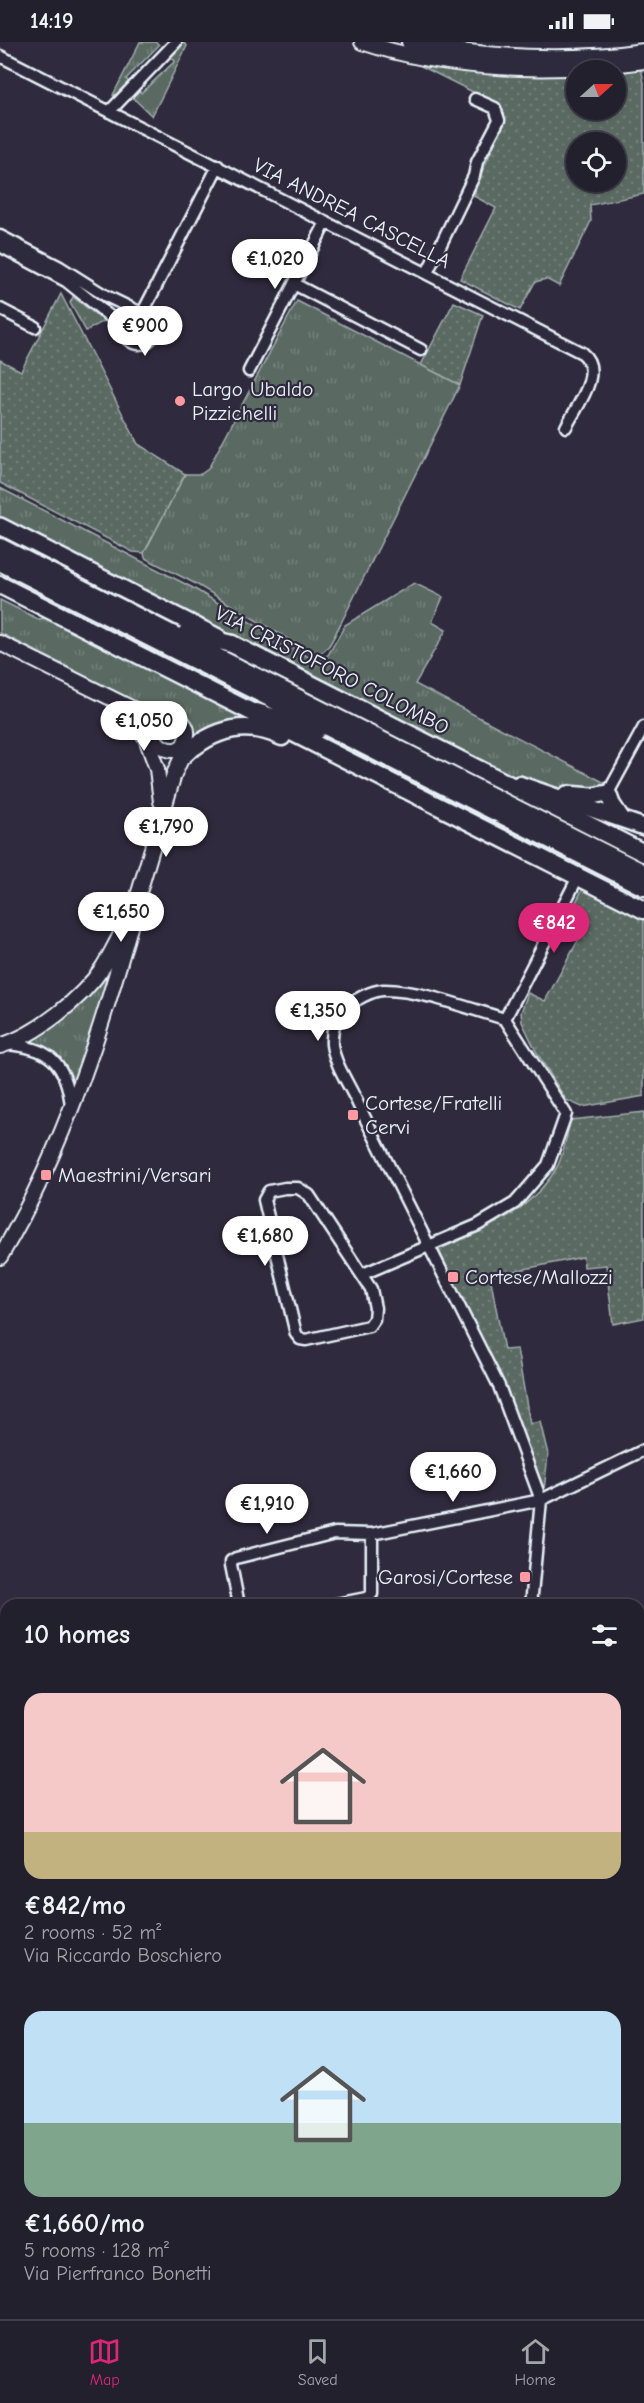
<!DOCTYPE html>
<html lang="en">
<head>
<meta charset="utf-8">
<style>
  :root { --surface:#23202e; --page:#2f2d3a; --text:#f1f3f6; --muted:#a3a3aa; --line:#403e4a; --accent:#db2777 }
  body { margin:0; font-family:"Comic Neue",sans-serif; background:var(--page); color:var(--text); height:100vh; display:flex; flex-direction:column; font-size:22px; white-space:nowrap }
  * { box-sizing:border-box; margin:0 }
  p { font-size:20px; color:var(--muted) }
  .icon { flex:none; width:33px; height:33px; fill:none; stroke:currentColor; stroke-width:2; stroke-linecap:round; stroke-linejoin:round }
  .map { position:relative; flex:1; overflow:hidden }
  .sheet { position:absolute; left:0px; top:1557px; width:645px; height:720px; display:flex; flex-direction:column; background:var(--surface); border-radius:18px 18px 0 0; box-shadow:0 2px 4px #0004,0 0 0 2px var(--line) }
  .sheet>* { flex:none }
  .needle { width:39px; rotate:69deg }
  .controls { position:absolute; left:566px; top:18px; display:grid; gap:12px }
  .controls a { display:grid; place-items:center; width:60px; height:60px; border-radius:50%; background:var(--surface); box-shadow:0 2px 4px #0004,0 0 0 2px var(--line); font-size:30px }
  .price { position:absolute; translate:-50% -51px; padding:0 14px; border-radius:21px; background:#fff; color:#222; font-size:20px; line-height:39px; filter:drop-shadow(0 2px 3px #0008) }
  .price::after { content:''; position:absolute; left:50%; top:36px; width:18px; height:14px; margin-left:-9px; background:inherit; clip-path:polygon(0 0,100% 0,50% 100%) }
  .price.selected { background:var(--accent); color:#fff }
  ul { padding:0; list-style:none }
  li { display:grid; align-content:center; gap:12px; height:318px; padding:0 24px }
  li span { display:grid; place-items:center; height:186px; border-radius:18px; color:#555 }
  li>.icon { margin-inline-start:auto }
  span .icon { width:108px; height:108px; fill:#fffc; stroke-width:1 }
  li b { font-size:26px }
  h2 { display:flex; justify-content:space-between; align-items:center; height:72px; padding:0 24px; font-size:26px }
  .status { display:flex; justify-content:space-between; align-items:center; height:42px; padding:0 30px; background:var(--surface); direction:ltr }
  .status svg { height:16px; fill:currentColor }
  .tab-bar { display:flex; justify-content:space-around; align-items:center; height:84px; border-top:2px solid var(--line); background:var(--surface); font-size:16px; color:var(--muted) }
  .tab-bar a { display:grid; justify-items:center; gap:3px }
  .tab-bar .selected { color:var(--accent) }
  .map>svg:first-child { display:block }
  .built { fill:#403845 }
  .grass { fill:url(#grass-tufts); stroke:#a1aead; stroke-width:1.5 }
  .park { fill:url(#park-dots); stroke:#a1aead; stroke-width:1.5; fill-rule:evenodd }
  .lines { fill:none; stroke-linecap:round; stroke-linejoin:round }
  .minor-casing { stroke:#e8f1f8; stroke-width:15 }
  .tertiary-casing { stroke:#e8f1f8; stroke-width:18 }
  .secondary-casing { stroke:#e8f1f8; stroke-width:20 }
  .primary-casing { stroke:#e8f1f8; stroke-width:21 }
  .trunk-casing { stroke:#e8f1f8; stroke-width:21 }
  .minor { stroke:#2f2a3d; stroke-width:10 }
  .tertiary { stroke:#2f2a3d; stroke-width:14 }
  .secondary { stroke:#2f2a3d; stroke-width:15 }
  .primary { stroke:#2f2a3d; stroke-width:16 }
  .trunk { stroke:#2f2a3d; stroke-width:16 }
  .poi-dot { fill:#ff9aa2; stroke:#2f2a3d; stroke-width:2 }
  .labels { text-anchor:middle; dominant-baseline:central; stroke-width:4.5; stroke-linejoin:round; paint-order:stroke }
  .street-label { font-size:21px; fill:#e8f1f8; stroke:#2f2a3d }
  .poi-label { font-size:21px; fill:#e8f1f8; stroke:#2f2a3d; text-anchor:start }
</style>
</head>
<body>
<div class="status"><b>14:19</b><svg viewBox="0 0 49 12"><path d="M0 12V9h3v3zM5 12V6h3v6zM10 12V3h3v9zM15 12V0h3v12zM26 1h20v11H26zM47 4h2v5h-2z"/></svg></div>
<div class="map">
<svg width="644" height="2277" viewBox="0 0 644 2277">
  <defs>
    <pattern id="grass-tufts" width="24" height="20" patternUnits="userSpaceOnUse" patternTransform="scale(1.5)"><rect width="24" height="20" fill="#5a6a62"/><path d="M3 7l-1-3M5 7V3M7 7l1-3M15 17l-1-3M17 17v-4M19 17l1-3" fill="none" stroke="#728079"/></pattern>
    <pattern id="park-dots" width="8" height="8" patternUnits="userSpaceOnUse" patternTransform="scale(1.5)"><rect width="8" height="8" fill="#5a6a62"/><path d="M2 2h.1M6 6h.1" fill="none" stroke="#728079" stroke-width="1.8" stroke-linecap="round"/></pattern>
  </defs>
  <rect width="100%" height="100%" fill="#2f2a3d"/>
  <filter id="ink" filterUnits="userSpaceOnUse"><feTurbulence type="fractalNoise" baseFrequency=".0167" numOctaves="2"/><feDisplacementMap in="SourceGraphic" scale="12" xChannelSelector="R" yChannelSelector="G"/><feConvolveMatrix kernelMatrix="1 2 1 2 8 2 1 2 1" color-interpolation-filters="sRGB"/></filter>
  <g filter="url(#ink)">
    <path class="built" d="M 0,1787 L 6,1787 L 6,2024 L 0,2024 Z
      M 6,2027 L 6,2105 L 0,2084 L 0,2028 Z
      M 6,2235 L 6,2271 L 38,2271 L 38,2277 L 0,2277 L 0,2236 Z
      M 329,2271 L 401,2271 L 394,2273 L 394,2277 L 326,2277 Z"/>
    <path class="grass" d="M 140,0 L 156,0 L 159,3 L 126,37 L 129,40 L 114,54 L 113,53 Z
      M 184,1 L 187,4 L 152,74 L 129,52 L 136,45 L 141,51 L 175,19 L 170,14 Z
      M 73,255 L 104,279 L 86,289 L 70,261 Z
      M 297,259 L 460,343 L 341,581 C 334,593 329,612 314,613 L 196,542 L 145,516 L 144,511 L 185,432 L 201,432 L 208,427 Z
      M 0,446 L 193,546 L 312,617 L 320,617 L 328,613 L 345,583 L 414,541 L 443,555 L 432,580 L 446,588 L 415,642 L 609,743 L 606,746 L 568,749 L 528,741 L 484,722 L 0,477 Z
      M 0,558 L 38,577 L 47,576 L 255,679 L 195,700 L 171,668 L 143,663 L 0,591 Z
      M 113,920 L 103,959 L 73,1038 C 61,1014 53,1009 29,998 Z"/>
    <path class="park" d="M 421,24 L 531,30 L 576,29 L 576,68 L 615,68 L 615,28 L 641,25 L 644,41 L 644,152 L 590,163 L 591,179 L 559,244 L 546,237 L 535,240 L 520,268 L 460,237 L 496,166 L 474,154 L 477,141 L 503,83 L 501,64 ZM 576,100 L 615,100 L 615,140 L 576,140 Z
      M 61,252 L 138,402 L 185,432 L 144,511 L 133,510 L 0,441 L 0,318 L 21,329 Z
      M 454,260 L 483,273 L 460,343 L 421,323 Z
      M 582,848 L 590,848 L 644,876 L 644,1054 L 582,1065 L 566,1058 L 537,1011 L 522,980 L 521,970 L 528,951 L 545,959 L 583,889 L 566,880 Z
      M 644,1070 L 644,1276 L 613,1282 L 606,1223 L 584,1225 L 583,1215 L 490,1234 L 504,1308 L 517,1307 L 530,1382 L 540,1380 L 548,1412 L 544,1449 L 501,1336 L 436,1207 C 484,1188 527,1173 556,1127 C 564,1114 566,1093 571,1078 Z"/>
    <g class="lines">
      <g class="minor-casing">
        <path id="minor" d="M 0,14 L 582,311 C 605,330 576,365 566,385
          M 109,70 L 176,0
          M 0,194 L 60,225 L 106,254 L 139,270
          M 0,204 L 66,239 L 123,285
          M 427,231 L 474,134 L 477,120 L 499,78 L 495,66 L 475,57
          M 294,242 L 421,308
          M 0,267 L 35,285
          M123 286a16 16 0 1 1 32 0a16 16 0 1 1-32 0Z
          M 143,270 L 218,124
          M 249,329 L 326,180
          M 608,751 L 644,685
          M 505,977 C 470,967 418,947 383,948 C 371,949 356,957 346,965 C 335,974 331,989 332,1003 C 335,1023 350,1044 358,1062 L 499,1344 L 541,1458 L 531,1563
          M 505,977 L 578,835
          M 6,1002 C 49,1005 66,1020 71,1064
          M 285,1146 L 298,1146 L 309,1153 L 371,1247 L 375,1266 L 374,1277 L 369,1284 L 306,1298 L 300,1297 L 296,1292 L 264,1158 L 269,1149 Z
          M 363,1232 L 478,1183 L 515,1161 L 548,1123 L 566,1072 L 505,977
          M 239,1563 L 231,1523 L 231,1519 L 236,1516 L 335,1491 L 372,1492 L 541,1458 L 644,1408
          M 331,1563 L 366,1556 L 372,1552 L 372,1492
          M 639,1698 L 644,1697
          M 639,1872 L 644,1871
          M 639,1909 L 644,1913
          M 551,2271 L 553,2277"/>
      </g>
      <g class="tertiary-casing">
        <path id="tertiary" d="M 362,0 C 448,29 554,32 644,19
          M 409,0 C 486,16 567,20 644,9
          M 0,601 L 139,670 L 163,677 L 179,677 C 184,681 188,686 187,693 C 184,725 134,699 163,677
          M 116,664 C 129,675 141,695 157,701
          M 146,696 L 157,727 L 161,760
          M 135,864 L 174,732 L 181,717 L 194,705
          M 0,1004 C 36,993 82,957 103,925 C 111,912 118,898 125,884
          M 0,1215 C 65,1106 105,978 138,856
          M 0,2121 L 6,2142
          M 0,2164 L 0,2172
          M 0,2189 L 6,2188
          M 0,2225 L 6,2224
          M 310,2277 L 313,2271"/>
      </g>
      <g class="secondary-casing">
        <path id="secondary" d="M 0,484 L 218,595
          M 519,742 L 644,785
          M 567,752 L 592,754 L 608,751 L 612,762 L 622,777"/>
      </g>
      <g class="primary-casing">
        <path id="primary" d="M 0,543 L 644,868
          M 232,602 L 644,811
          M 194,705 C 222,684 251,680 282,695"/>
      </g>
      <g class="trunk-casing">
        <path id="trunk" d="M 0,505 L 644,831
          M 0,520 L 644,845
          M 186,591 L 232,602
          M 256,670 L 316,689
          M 639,2069 L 644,2068
          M 639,2083 L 644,2082
          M 0,2200 L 6,2199
          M 0,2212 L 6,2211"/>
      </g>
      <use href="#minor" class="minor"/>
      <use href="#tertiary" class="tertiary"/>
      <use href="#secondary" class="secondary"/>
      <use href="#primary" class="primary"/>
      <use href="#trunk" class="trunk"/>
    </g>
  </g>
  <g class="poi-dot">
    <circle cx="180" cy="359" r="6"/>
    <rect x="347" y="1067" width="12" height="12" rx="3"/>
    <rect x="40" y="1127" width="12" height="12" rx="3"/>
    <rect x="447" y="1229" width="12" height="12" rx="3"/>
    <rect x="519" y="1529" width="12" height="12" rx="3"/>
  </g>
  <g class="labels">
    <g class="street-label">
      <text transform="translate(352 171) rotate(27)">VIA ANDREA CASCELLA</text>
      <text transform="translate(332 628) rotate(27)">VIA CRISTOFORO COLOMBO</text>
    </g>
    <g class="poi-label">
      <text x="192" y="347">Largo Ubaldo<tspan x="192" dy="24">Pizzichelli</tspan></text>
      <text x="365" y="1061">Cortese/Fratelli<tspan x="365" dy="24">Cervi</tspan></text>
      <text x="58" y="1133">Maestrini/Versari</text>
      <text x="465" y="1235">Cortese/Mallozzi</text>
      <text x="513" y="1535" text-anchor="end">Garosi/Cortese</text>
    </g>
  </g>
</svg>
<div class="controls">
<a><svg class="needle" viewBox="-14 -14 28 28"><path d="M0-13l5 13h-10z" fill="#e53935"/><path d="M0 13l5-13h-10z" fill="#a3a3aa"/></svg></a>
<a><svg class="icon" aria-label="locate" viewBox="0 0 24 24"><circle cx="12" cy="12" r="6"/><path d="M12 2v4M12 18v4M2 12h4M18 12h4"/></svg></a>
</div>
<b class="price" style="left:275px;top:248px">€1,020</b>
<b class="price" style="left:145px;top:315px">€900</b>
<b class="price" style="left:144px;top:710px">€1,050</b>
<b class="price" style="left:166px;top:816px">€1,790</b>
<b class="price" style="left:121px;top:901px">€1,650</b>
<b class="price selected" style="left:554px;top:912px">€842</b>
<b class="price" style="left:318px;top:1000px">€1,350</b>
<b class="price" style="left:265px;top:1225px">€1,680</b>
<b class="price" style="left:453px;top:1461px">€1,660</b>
<b class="price" style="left:267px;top:1493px">€1,910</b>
<section class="sheet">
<h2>10 homes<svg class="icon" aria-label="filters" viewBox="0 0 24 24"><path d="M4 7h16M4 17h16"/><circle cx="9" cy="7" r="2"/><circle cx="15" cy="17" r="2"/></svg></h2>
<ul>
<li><span style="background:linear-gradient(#f6c9c9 75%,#c2b280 0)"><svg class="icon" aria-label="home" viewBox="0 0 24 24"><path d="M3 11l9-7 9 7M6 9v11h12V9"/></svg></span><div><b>€842/mo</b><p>2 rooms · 52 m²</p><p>Via Riccardo Boschiero</p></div></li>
<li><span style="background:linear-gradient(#bfe0f5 60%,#7fa58c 0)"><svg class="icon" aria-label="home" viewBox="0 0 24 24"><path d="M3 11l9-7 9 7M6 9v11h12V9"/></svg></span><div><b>€1,660/mo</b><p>5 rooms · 128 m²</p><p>Via Pierfranco Bonetti</p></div></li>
</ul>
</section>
</div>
<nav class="tab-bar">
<a class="selected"><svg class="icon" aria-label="map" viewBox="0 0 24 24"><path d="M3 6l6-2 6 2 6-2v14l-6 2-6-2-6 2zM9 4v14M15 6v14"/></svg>Map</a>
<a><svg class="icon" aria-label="saved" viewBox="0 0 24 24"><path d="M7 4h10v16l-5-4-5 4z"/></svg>Saved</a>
<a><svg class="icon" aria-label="home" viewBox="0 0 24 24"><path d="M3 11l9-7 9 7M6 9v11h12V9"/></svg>Home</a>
</nav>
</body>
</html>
